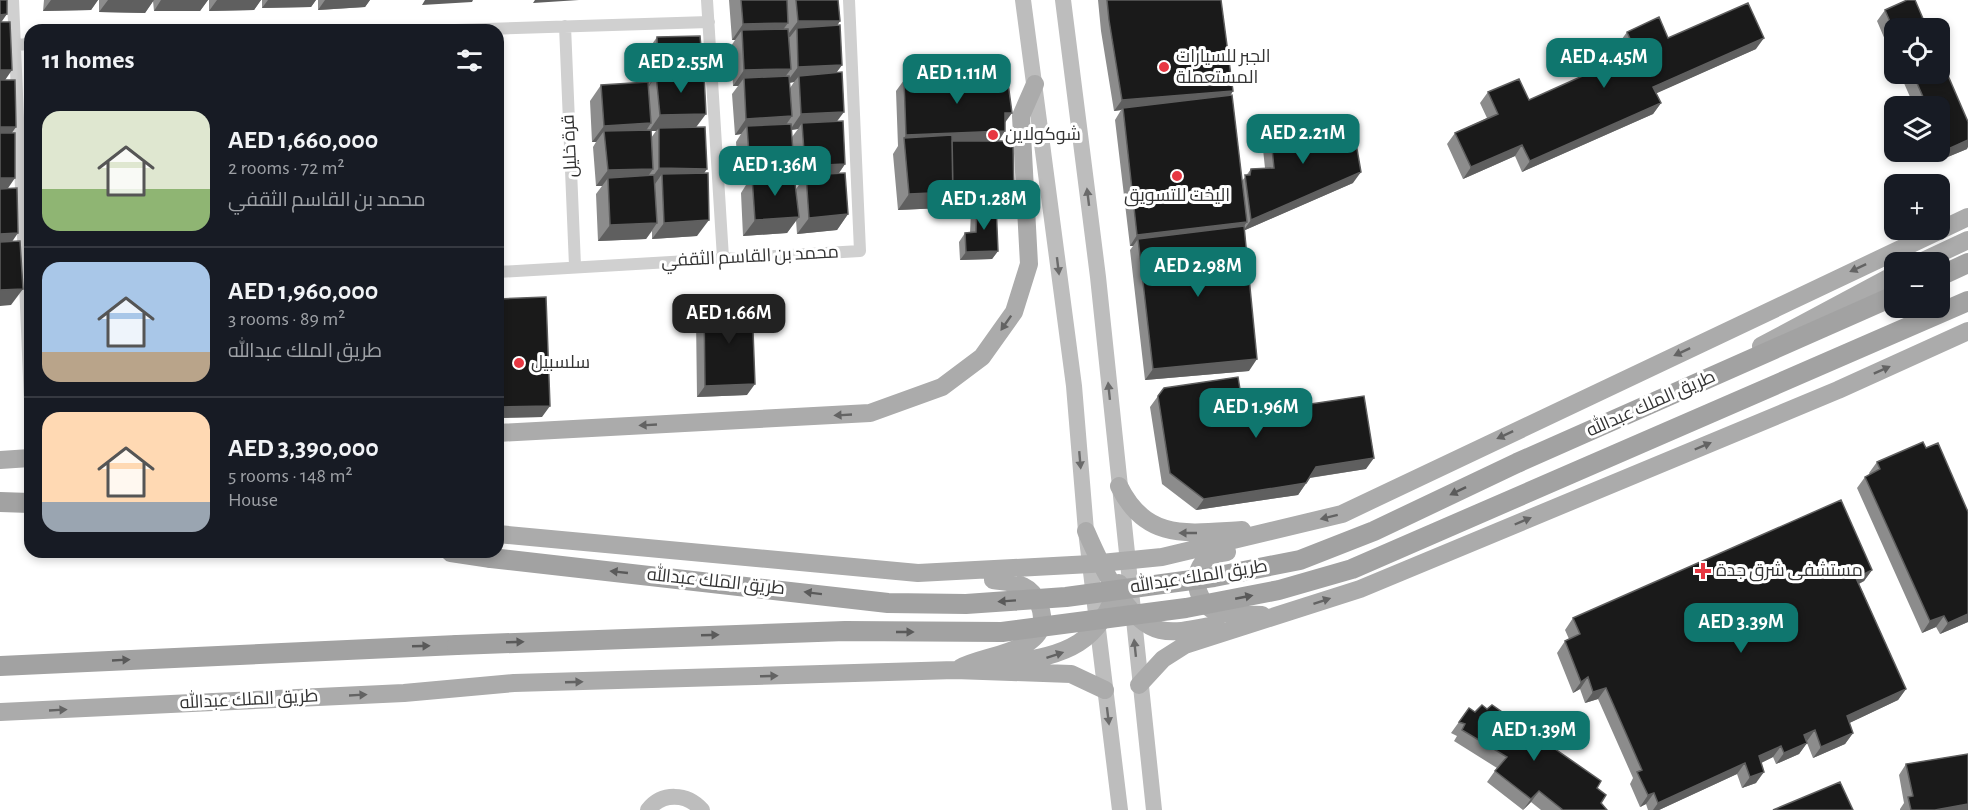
<!DOCTYPE html>
<html lang="en">
<head>
<meta charset="utf-8">
<style>
  :root { --surface:#171b24; --page:#20242c; --text:#f1f3f6; --muted:#9ea1a6; --line:#363941; --accent:#0f766e }
  body { margin:0; font-family:"Alegreya Sans",Cairo,sans-serif; background:var(--page); color:var(--text); height:100vh; display:flex; flex-direction:column; font-size:22px; white-space:nowrap }
  * { box-sizing:border-box; margin:0 }
  p { font-size:20px; color:var(--muted) }
  .icon { flex:none; width:33px; height:33px; fill:none; stroke:currentColor; stroke-width:2; stroke-linecap:round; stroke-linejoin:round }
  .map { position:relative; flex:1; overflow:hidden }
  .drawer { position:absolute; left:24px; top:24px; width:480px; height:534px; display:flex; flex-direction:column; background:var(--surface); border-radius:18px; box-shadow:0 3px 9px #0003 }
  .drawer>* { flex:none }
  .tools { position:absolute; left:1884px; top:18px; display:grid; gap:12px }
  .tools a { display:grid; place-items:center; width:66px; height:66px; border-radius:12px; background:var(--surface); box-shadow:0 3px 9px #0003; font-size:30px }
  .price { position:absolute; translate:-50% -51px; padding:0 14px; border-radius:12px; background:var(--accent); color:#fff; font-size:20px; line-height:39px; filter:drop-shadow(0 2px 3px #0008) }
  .price::after { content:''; position:absolute; left:50%; top:36px; width:18px; height:14px; margin-left:-9px; background:inherit; clip-path:polygon(0 0,100% 0,50% 100%) }
  .price.active { background:#222; color:#fff }
  ul { padding:0; list-style:none }
  li { display:flex; align-items:center; gap:18px; height:150px; padding:0 18px }
  li+li { border-top:2px solid var(--line) }
  li span { display:grid; place-items:center; flex:none; width:168px; height:120px; border-radius:18px; color:#555 }
  li>.icon { margin-inline-start:auto }
  span .icon { width:72px; height:72px; fill:#fffc; stroke-width:1 }
  li b { font-size:26px }
  h2 { display:flex; justify-content:space-between; align-items:center; height:72px; padding:0 18px; font-size:26px }
  .map>svg:first-child { display:block }
  .lines { fill:none; stroke-linecap:round; stroke-linejoin:round }
  .minor { stroke:#d0d0d0; stroke-width:12 }
  .secondary { stroke:#bdbdbd; stroke-width:16 }
  .primary { stroke:#ababab; stroke-width:18 }
  .trunk { stroke:#a2a2a2; stroke-width:20 }
  .trunk-bridge { stroke:#a2a2a2; stroke-width:20 }
  .wall { fill:#8c8c8c; fill-rule:evenodd }
  .shaded-wall { fill:#5f5f5f }
  .building { fill:#1a1a1a; stroke:#5f5f5f; stroke-width:1.5 }
  .oneway { fill:#6a6a6a }
  .oneway2 { fill:#636363 }
  .oneway3 { fill:#5a5a5a }
  .poi-dot { fill:#e73742; stroke:#fff; stroke-width:2 }
  .labels { text-anchor:middle; dominant-baseline:central; stroke-width:6; stroke-linejoin:round; paint-order:stroke }
  .poi-label { font-size:18px; fill:#333; stroke:#fff; text-anchor:start }
  .street-label { font-size:18px; fill:#333; stroke:#fff }
</style>
</head>
<body>
<div class="map">
<svg width="1968" height="810" viewBox="0 0 1968 810">
  <rect width="100%" height="100%" fill="#fff"/>
  <g class="lines">
    <path class="minor" d="M 13,0 L 30,401
      M 707,0 L 723,258
      M 565,26 L 575,266
      M 455,30 L 709,22
      M 15,45 L 30,44
      M 498,272 L 860,251 L 849,0"/>
    <path class="secondary" d="M 1023,0 L 1074,386 L 1086,531 L 1120,810
      M 1063,0 L 1098,277 L 1154,810
      M 648,810 C 662,792 687,793 702,810"/>
    <path class="primary" d="M 1921,262 L 1968,240
      M 1761,346 L 1894,275
      M 498,433 L 870,413 L 942,387 L 982,357 L 1014,312 L 1029,264 L 1021,116 L 1035,84
      M 0,460 L 30,458
      M 1119,486 C 1146,542 1189,533 1242,530
      M 1086,531 C 1099,561 1126,622 1160,630 C 1178,634 1198,628 1216,625
      M 498,534 L 918,573 L 1091,564 L 1162,557 L 1342,514 L 1968,217
      M 1227,552 C 1223,553 1218,553 1214,555 C 1189,564 1193,602 1215,611 C 1229,617 1247,614 1262,615
      M 1008,663 C 1067,655 1100,644 1119,583
      M 960,668 C 986,653 1058,653 1039,604 C 1030,582 1013,583 993,580
      M 1139,685 L 1163,659 L 1185,645 L 1360,589 L 1838,390 L 1968,331
      M 0,712 L 404,693 L 514,683 L 955,670 L 1071,674 L 1105,690"/>
    <path class="trunk" d="M 1940,276 L 1968,263
      M 0,502 L 30,503
      M 451,552 L 491,558
      M 0,666 L 457,645"/>
    <path class="trunk-bridge" d="M 491,558 L 888,603 L 966,604 L 1066,597 L 1214,577 L 1300,560 L 1374,531 L 1517,463 L 1894,296
      M 457,645 L 845,631 L 1002,632 L 1186,608 L 1279,590 L 1352,569 L 1968,301"/>
  </g>
  <path class="wall" d="M 44,0 L 98,0 L 91,10 L 43,11 Z
    M 99,0 L 208,0 L 200,11 L 154,11 L 153,1 L 145,13 L 99,12 Z
    M 209,0 L 261,0 L 254,10 L 209,11 Z
    M 262,0 L 316,0 L 311,7 L 262,8 Z
    M 318,0 L 370,0 L 365,7 L 318,10 Z
    M 729,0 L 838,0 L 840,21 L 837,26 L 842,65 L 836,73 L 837,121 L 845,164 L 839,173 L 848,214 L 837,230 L 797,234 L 796,220 L 787,233 L 743,236 L 741,193 L 746,185 L 739,185 L 736,142 L 741,134 L 735,135 L 732,94 L 738,86 L 733,86 L 731,46 L 735,40 L 732,40 ZM 794,82 L 790,88 L 790,83 ZM 798,129 L 792,137 L 792,130 ZM 793,168 L 793,175 L 788,175 ZM 795,182 L 801,182 L 796,189 Z
    M 1098,0 L 1221,0 L 1233,91 L 1230,96 L 1242,181 L 1251,169 L 1265,168 L 1262,140 L 1270,129 L 1353,183 L 1245,230 L 1249,371 L 1145,380 L 1130,250 L 1133,246 L 1130,246 L 1115,120 L 1121,110 L 1114,111 L 1101,31 Z
    M 1885,10 L 1894,28 L 1894,61 L 1877,21 Z
    M 1627,32 L 1668,38 L 1756,49 L 1656,93 L 1661,103 L 1653,114 L 1522,172 L 1515,156 L 1463,179 L 1447,144 L 1455,133 L 1487,118 L 1480,103 L 1488,92 L 1529,100 L 1625,57 L 1619,43 Z
    M 657,37 L 703,70 L 700,74 L 696,127 L 704,173 L 697,236 L 652,239 L 652,231 L 646,239 L 598,241 L 596,194 L 602,186 L 596,186 L 593,147 L 596,142 L 592,142 L 590,101 L 601,85 L 647,83 L 646,53 ZM 651,131 L 656,131 L 651,138 Z
    M 1900,74 L 1940,74 L 1967,149 L 1938,161 L 1934,152 L 1940,152 L 1940,106 L 1914,106 Z
    M 904,80 L 1005,122 L 998,141 L 1014,198 L 1007,209 L 996,209 L 998,251 L 992,259 L 960,260 L 959,242 L 965,233 L 970,233 L 971,212 L 973,210 L 945,210 L 945,204 L 942,208 L 898,210 L 893,154 L 898,146 L 896,91 Z
    M 498,299 L 542,417 L 498,418 Z
    M 704,306 L 747,395 L 697,397 L 696,318 Z
    M 1158,396 L 1244,414 L 1366,469 L 1310,478 L 1298,495 L 1196,510 L 1162,484 L 1150,407 Z
    M 1926,448 L 1968,512 L 1968,622 L 1940,634 L 1936,627 L 1922,633 L 1857,488 L 1865,477 L 1870,475 L 1869,473 L 1877,462 Z
    M 1872,570 L 1864,581 L 1859,584 L 1906,689 L 1898,700 L 1849,723 L 1853,733 L 1845,744 L 1813,758 L 1807,743 L 1799,754 L 1776,764 L 1773,757 L 1761,763 L 1756,783 L 1742,788 L 1737,774 L 1659,810 L 1648,810 L 1646,804 L 1640,807 L 1630,784 L 1633,778 L 1598,699 L 1585,703 L 1580,689 L 1573,693 L 1557,653 L 1565,641 L 1569,639 L 1565,630 L 1573,618 Z
    M 1469,708 L 1597,788 L 1601,803 L 1607,810 L 1541,810 L 1531,802 L 1523,810 L 1487,782 L 1497,768 L 1454,741 L 1457,736 L 1451,733 Z
    M 1906,764 L 1968,810 L 1900,810 L 1900,809 L 1904,803 L 1899,775 Z"/>
  <path class="shaded-wall" d="M 51,0 L 98,0 L 91,10 L 43,11 Z
    M 108,0 L 154,0 L 145,13 L 99,12 Z
    M 161,0 L 208,0 L 200,11 L 154,11 Z
    M 217,0 L 261,0 L 254,10 L 209,11 Z
    M 268,0 L 316,0 L 311,7 L 262,8 Z
    M 325,0 L 370,0 L 365,7 L 318,10 Z
    M 425,0 L 473,0 L 472,2 L 422,5 Z
    M 535,0 L 579,0 L 533,3 Z
    M 7,14 L 0,24 L 0,15 Z
    M 798,21 L 840,21 L 829,37 L 797,28 L 790,37 L 786,37 Z
    M 788,23 L 776,39 L 742,30 L 735,40 L 732,40 L 743,24 Z
    M 1764,38 L 1756,49 L 1646,98 L 1653,87 Z
    M 842,65 L 830,81 L 799,76 L 794,82 L 786,83 L 798,67 Z
    M 791,69 L 779,85 L 744,78 L 738,86 L 733,86 L 744,70 Z
    M 0,70 L 12,70 L 1,86 L 0,86 Z
    M 703,70 L 691,86 L 656,75 L 648,88 L 647,88 L 658,72 Z
    M 1233,91 L 1225,103 L 1123,108 L 1121,110 L 1114,111 L 1122,100 Z
    M 1661,103 L 1653,114 L 1522,172 L 1530,161 Z
    M 844,112 L 832,128 L 802,123 L 798,129 L 790,130 L 801,114 Z
    M 1005,113 L 1012,113 L 1004,124 Z
    M 706,114 L 694,130 L 659,128 L 656,131 L 649,131 L 660,115 Z
    M 792,116 L 781,132 L 747,126 L 741,134 L 735,135 L 746,119 Z
    M 651,123 L 640,140 L 604,131 L 596,142 L 592,142 L 604,126 Z
    M 0,127 L 16,127 L 5,143 L 0,143 Z
    M 1005,131 L 998,142 L 951,144 L 904,138 L 906,135 Z
    M 1968,140 L 1968,147 L 1967,149 L 1938,161 L 1946,150 Z
    M 1522,145 L 1515,156 L 1463,179 L 1471,167 Z
    M 845,164 L 834,180 L 806,175 L 801,182 L 794,182 L 805,166 Z
    M 794,166 L 783,182 L 752,177 L 746,185 L 739,185 L 750,169 Z
    M 659,168 L 707,169 L 696,185 L 662,174 L 655,184 L 647,184 Z
    M 653,169 L 642,185 L 608,178 L 602,186 L 596,186 L 608,170 Z
    M 1361,172 L 1353,183 L 1243,231 L 1251,220 Z
    M 0,178 L 15,178 L 4,194 L 0,194 Z
    M 953,192 L 942,208 L 898,210 L 909,194 Z
    M 1014,198 L 1007,209 L 977,210 L 977,204 L 973,210 L 945,210 L 953,199 Z
    M 848,214 L 837,230 L 797,234 L 809,218 Z
    M 799,217 L 787,233 L 743,236 L 755,220 Z
    M 709,220 L 697,236 L 652,239 L 664,223 Z
    M 1247,222 L 1239,233 L 1138,239 L 1133,246 L 1130,246 L 1137,235 Z
    M 657,223 L 646,239 L 598,241 L 610,225 Z
    M 18,233 L 7,249 L 0,250 L 0,234 Z
    M 998,251 L 992,259 L 960,260 L 966,252 Z
    M 23,289 L 11,305 L 0,306 L 0,290 Z
    M 1257,359 L 1249,371 L 1145,380 L 1153,369 Z
    M 755,384 L 747,395 L 697,397 L 705,386 Z
    M 550,406 L 542,417 L 498,418 L 498,409 L 499,407 Z
    M 1374,458 L 1366,469 L 1308,478 L 1316,467 Z
    M 1306,483 L 1298,495 L 1196,510 L 1204,499 Z
    M 1872,570 L 1864,581 L 1848,589 L 1856,578 Z
    M 1968,614 L 1968,622 L 1940,634 L 1948,623 Z
    M 1944,616 L 1936,627 L 1922,633 L 1930,621 Z
    M 1588,677 L 1580,689 L 1573,693 L 1581,682 Z
    M 1606,688 L 1598,699 L 1585,703 L 1593,692 Z
    M 1906,689 L 1898,700 L 1839,728 L 1847,716 Z
    M 1815,730 L 1807,741 L 1804,735 Z
    M 1853,733 L 1845,744 L 1813,758 L 1821,747 Z
    M 1807,743 L 1799,754 L 1776,764 L 1784,753 Z
    M 1781,746 L 1773,757 L 1751,768 L 1759,756 Z
    M 1745,763 L 1737,774 L 1659,810 L 1653,810 L 1658,803 Z
    M 1764,772 L 1756,783 L 1742,788 L 1750,777 Z
    M 1539,791 L 1531,802 L 1523,810 L 1531,799 Z
    M 1654,793 L 1646,804 L 1640,807 L 1648,795 Z
    M 1968,804 L 1968,810 L 1935,810 Z"/>
  <path class="building" d="M 0,0 L 7,0 L 7,14 L 0,15 Z
    M 741,0 L 787,0 L 788,23 L 743,24 Z
    M 796,0 L 838,0 L 840,21 L 798,21 Z
    M 1107,0 L 1221,0 L 1233,91 L 1122,100 L 1109,20 Z
    M 1907,0 L 1915,0 L 1927,28 L 1894,28 L 1894,31 L 1885,10 Z
    M 1748,3 L 1764,38 L 1653,87 L 1661,103 L 1530,161 L 1522,145 L 1471,167 L 1455,133 L 1498,114 L 1488,92 L 1519,79 L 1529,100 L 1636,52 L 1627,32 L 1659,17 L 1668,38 Z
    M 0,22 L 10,22 L 12,70 L 0,70 Z
    M 840,25 L 842,65 L 798,67 L 797,28 Z
    M 788,29 L 791,69 L 744,70 L 742,30 Z
    M 700,36 L 703,70 L 658,72 L 657,37 Z
    M 1940,57 L 1968,122 L 1968,140 L 1946,150 L 1940,135 L 1940,106 L 1927,106 L 1913,74 L 1940,74 Z
    M 842,72 L 844,112 L 801,114 L 799,76 Z
    M 704,74 L 706,114 L 660,115 L 656,75 Z
    M 1007,75 L 1012,113 L 1005,113 L 1005,131 L 906,135 L 904,80 Z
    M 789,76 L 792,116 L 746,119 L 744,78 Z
    M 0,80 L 15,80 L 16,127 L 0,127 Z
    M 648,82 L 651,123 L 604,126 L 601,85 Z
    M 1232,95 L 1247,222 L 1137,235 L 1123,108 Z
    M 1352,120 L 1361,172 L 1251,220 L 1245,175 L 1250,175 L 1251,169 L 1274,168 L 1270,129 Z
    M 843,121 L 845,164 L 805,166 L 802,123 Z
    M 791,124 L 794,166 L 750,169 L 747,126 Z
    M 705,127 L 707,169 L 659,168 L 659,128 Z
    M 651,130 L 653,169 L 608,170 L 604,131 Z
    M 0,133 L 15,133 L 15,178 L 0,178 Z
    M 952,135 L 953,192 L 909,194 L 904,138 Z
    M 952,141 L 1013,141 L 1014,198 L 953,199 Z
    M 708,173 L 709,220 L 664,223 L 662,174 Z
    M 845,173 L 848,214 L 809,218 L 806,175 Z
    M 654,175 L 657,223 L 610,225 L 608,178 Z
    M 794,175 L 799,217 L 755,220 L 752,177 Z
    M 17,188 L 18,233 L 0,234 L 0,189 Z
    M 977,204 L 996,204 L 998,251 L 966,252 L 965,233 L 976,232 Z
    M 1244,226 L 1257,359 L 1153,369 L 1138,239 Z
    M 20,241 L 23,289 L 0,290 L 0,242 Z
    M 546,297 L 550,406 L 499,407 L 498,367 L 498,299 Z
    M 752,304 L 755,384 L 705,386 L 704,306 Z
    M 1238,377 L 1244,414 L 1364,396 L 1374,458 L 1316,467 L 1306,483 L 1204,499 L 1170,473 L 1158,396 L 1164,388 Z
    M 1923,442 L 1926,448 L 1938,443 L 1968,512 L 1968,614 L 1948,623 L 1944,616 L 1930,621 L 1865,477 L 1880,469 L 1877,462 Z
    M 1841,500 L 1872,570 L 1856,578 L 1906,689 L 1847,716 L 1853,733 L 1821,747 L 1815,730 L 1804,735 L 1807,743 L 1784,753 L 1781,746 L 1759,756 L 1764,772 L 1750,777 L 1745,763 L 1658,803 L 1654,793 L 1648,795 L 1637,772 L 1642,770 L 1606,688 L 1593,692 L 1588,677 L 1581,682 L 1565,641 L 1580,634 L 1573,618 Z
    M 1482,705 L 1487,709 L 1492,705 L 1601,781 L 1597,788 L 1606,795 L 1601,803 L 1607,810 L 1563,810 L 1539,791 L 1531,799 L 1495,771 L 1507,757 L 1462,730 L 1465,724 L 1459,722 L 1469,708 L 1475,712 Z
    M 1968,754 L 1968,804 L 1935,810 L 1911,810 L 1908,797 L 1913,796 L 1906,764 Z
    M 1840,782 L 1853,810 L 1773,810 Z"/>
  <defs><path id="oneway-solid" d="M-6-.8H1V-3.2L6.5 0L1 3.2V.8H-6Z" transform="scale(1.5)"/></defs>
  <g class="oneway">
    <use href="#oneway-solid" transform="translate(1088 197) rotate(-97)"/>
    <use href="#oneway-solid" transform="translate(1058 266) rotate(83)"/>
    <use href="#oneway-solid" transform="translate(1109 391) rotate(-96)"/>
    <use href="#oneway-solid" transform="translate(1080 460) rotate(85)"/>
    <use href="#oneway-solid" transform="translate(1135 648) rotate(-96)"/>
    <use href="#oneway-solid" transform="translate(1108 716) rotate(83)"/>
  </g>
  <g class="oneway2">
    <use href="#oneway-solid" transform="translate(1858 268) rotate(155)"/>
    <use href="#oneway-solid" transform="translate(1006 323) rotate(125)"/>
    <use href="#oneway-solid" transform="translate(1682 352) rotate(155)"/>
    <use href="#oneway-solid" transform="translate(1882 370) rotate(-24)"/>
    <use href="#oneway-solid" transform="translate(843 415) rotate(177)"/>
    <use href="#oneway-solid" transform="translate(648 425) rotate(177)"/>
    <use href="#oneway-solid" transform="translate(1505 435) rotate(155)"/>
    <use href="#oneway-solid" transform="translate(1703 446) rotate(-23)"/>
    <use href="#oneway-solid" transform="translate(1329 517) rotate(166)"/>
    <use href="#oneway-solid" transform="translate(1523 521) rotate(-23)"/>
    <use href="#oneway-solid" transform="translate(1188 533) rotate(180)"/>
    <use href="#oneway-solid" transform="translate(1322 601) rotate(-18)"/>
    <use href="#oneway-solid" transform="translate(1055 655) rotate(-18)"/>
    <use href="#oneway-solid" transform="translate(769 676) rotate(-2)"/>
    <use href="#oneway-solid" transform="translate(574 682) rotate(-2)"/>
    <use href="#oneway-solid" transform="translate(358 695) rotate(-3)"/>
    <use href="#oneway-solid" transform="translate(58 710) rotate(-3)"/>
  </g>
  <g class="oneway3">
    <use href="#oneway-solid" transform="translate(1458 491) rotate(154)"/>
    <use href="#oneway-solid" transform="translate(619 572) rotate(-174)"/>
    <use href="#oneway-solid" transform="translate(813 593) rotate(-173)"/>
    <use href="#oneway-solid" transform="translate(1244 597) rotate(-11)"/>
    <use href="#oneway-solid" transform="translate(1007 601) rotate(176)"/>
    <use href="#oneway-solid" transform="translate(905 632)"/>
    <use href="#oneway-solid" transform="translate(710 635) rotate(-2)"/>
    <use href="#oneway-solid" transform="translate(515 642) rotate(-2)"/>
    <use href="#oneway-solid" transform="translate(421 646) rotate(-2)"/>
    <use href="#oneway-solid" transform="translate(121 660) rotate(-3)"/>
  </g>
  <g class="poi-dot">
    <circle cx="1164" cy="67" r="6"/>
    <circle cx="993" cy="135" r="6"/>
    <circle cx="1177" cy="176" r="6"/>
    <circle cx="519" cy="363" r="6"/>
    <path d="M1700 562h6v6h6v6h-6v6h-6v-6h-6v-6h6z"/>
  </g>
  <g class="labels">
    <g class="poi-label">
      <text x="1176" y="57">الجبر للسيارات<tspan x="1176" dy="21">المستعملة</tspan></text>
      <text x="1005" y="135">شوكولاين</text>
      <text x="1177" y="196" text-anchor="middle">اليخت للتسويق</text>
      <text x="531" y="363">سلسبيل</text>
      <text x="1716" y="571">مستشفى شرق جدة</text>
    </g>
    <g class="street-label">
      <text transform="translate(570 146) rotate(-93)">قرة خليل</text>
      <text transform="translate(750 257) rotate(-3)">محمد بن القاسم الثقفي</text>
      <text transform="translate(1651 404) rotate(-24)">طريق الملك عبدالله</text>
      <text transform="translate(1199 577) rotate(-9)">طريق الملك عبدالله</text>
      <text transform="translate(716 582) rotate(6)">طريق الملك عبدالله</text>
      <text transform="translate(249 700) rotate(-3)">طريق الملك عبدالله</text>
    </g>
  </g>
</svg>
<div class="tools">
<a><svg class="icon" aria-label="locate" viewBox="0 0 24 24"><circle cx="12" cy="12" r="6"/><path d="M12 2v4M12 18v4M2 12h4M18 12h4"/></svg></a>
<a><svg class="icon" aria-label="layers" viewBox="0 0 24 24"><path d="M12 4l9 5-9 5-9-5zM3 14l9 5 9-5"/></svg></a>
<a>+</a>
<a>−</a>
</div>
<b class="price" style="left:1604px;top:89px">AED 4.45M</b>
<b class="price" style="left:681px;top:94px">AED 2.55M</b>
<b class="price" style="left:957px;top:105px">AED 1.11M</b>
<b class="price" style="left:1303px;top:165px">AED 2.21M</b>
<b class="price" style="left:775px;top:197px">AED 1.36M</b>
<b class="price" style="left:984px;top:231px">AED 1.28M</b>
<b class="price" style="left:1198px;top:298px">AED 2.98M</b>
<b class="price active" style="left:729px;top:345px">AED 1.66M</b>
<b class="price" style="left:1256px;top:439px">AED 1.96M</b>
<b class="price" style="left:1741px;top:654px">AED 3.39M</b>
<b class="price" style="left:1534px;top:762px">AED 1.39M</b>
<section class="drawer">
<h2>11 homes<svg class="icon" aria-label="filters" viewBox="0 0 24 24"><path d="M4 7h16M4 17h16"/><circle cx="9" cy="7" r="2"/><circle cx="15" cy="17" r="2"/></svg></h2>
<ul>
<li><span style="background:linear-gradient(#dfe7d0 65%,#8fb573 0)"><svg class="icon" aria-label="home" viewBox="0 0 24 24"><path d="M3 11l9-7 9 7M6 9v11h12V9"/></svg></span><div><b>AED 1,660,000</b><p>2 rooms · 72 m²</p><p>محمد بن القاسم الثقفي</p></div></li>
<li><span style="background:linear-gradient(#a9c7e8 75%,#b9a48a 0)"><svg class="icon" aria-label="home" viewBox="0 0 24 24"><path d="M3 11l9-7 9 7M6 9v11h12V9"/></svg></span><div><b>AED 1,960,000</b><p>3 rooms · 89 m²</p><p>طريق الملك عبدالله</p></div></li>
<li><span style="background:linear-gradient(#ffd9b3 75%,#9aa5b1 0)"><svg class="icon" aria-label="home" viewBox="0 0 24 24"><path d="M3 11l9-7 9 7M6 9v11h12V9"/></svg></span><div><b>AED 3,390,000</b><p>5 rooms · 148 m²</p><p>House</p></div></li>
</ul>
</section>
</div>
</body>
</html>
